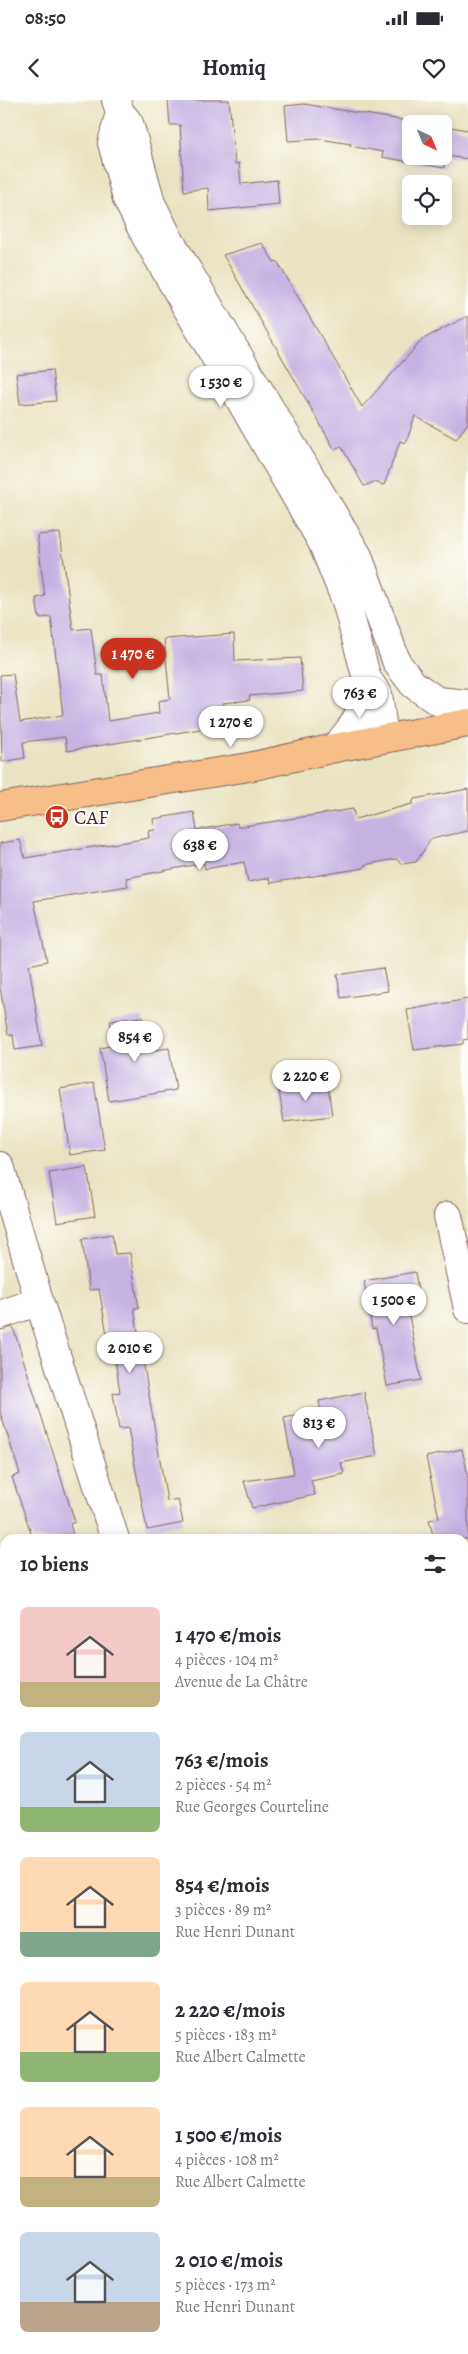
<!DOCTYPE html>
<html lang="fr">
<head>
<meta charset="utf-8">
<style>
  :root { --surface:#fff; --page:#f2f2f3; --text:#2b2b33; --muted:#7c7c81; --accent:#c8321e }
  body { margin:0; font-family:Alegreya,serif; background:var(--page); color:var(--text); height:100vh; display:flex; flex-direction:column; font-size:19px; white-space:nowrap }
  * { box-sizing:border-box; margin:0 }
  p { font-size:16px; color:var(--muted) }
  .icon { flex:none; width:28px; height:28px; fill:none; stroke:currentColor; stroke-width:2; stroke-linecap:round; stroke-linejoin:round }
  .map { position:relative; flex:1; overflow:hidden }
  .side { position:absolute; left:0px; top:1434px; width:469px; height:821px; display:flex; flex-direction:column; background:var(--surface); border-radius:15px 15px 0 0; box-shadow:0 2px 12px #0003 }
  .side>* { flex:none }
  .needle { width:32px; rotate:136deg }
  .tools { position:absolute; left:402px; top:15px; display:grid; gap:10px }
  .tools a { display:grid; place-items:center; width:50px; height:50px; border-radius:8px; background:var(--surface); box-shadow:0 2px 12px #0003; font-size:25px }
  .price { position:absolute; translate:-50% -42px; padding:0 11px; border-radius:18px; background:#fff; color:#222; font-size:16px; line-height:32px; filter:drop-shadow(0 1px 2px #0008) }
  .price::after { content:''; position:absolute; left:50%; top:30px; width:15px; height:11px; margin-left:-8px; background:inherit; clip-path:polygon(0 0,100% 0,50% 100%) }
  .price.on { background:var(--accent); color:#fff }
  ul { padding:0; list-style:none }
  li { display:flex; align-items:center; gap:15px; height:125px; padding:0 20px }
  li span { display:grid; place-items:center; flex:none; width:140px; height:100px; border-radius:8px; color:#555 }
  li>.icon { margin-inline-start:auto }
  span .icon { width:60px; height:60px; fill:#fffc; stroke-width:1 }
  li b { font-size:21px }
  h2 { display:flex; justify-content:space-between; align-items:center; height:60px; padding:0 20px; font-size:21px }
  .status { display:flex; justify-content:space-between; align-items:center; height:35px; padding:0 25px; background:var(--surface); direction:ltr }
  .status svg { height:14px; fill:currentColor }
  header { display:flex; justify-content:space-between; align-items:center; height:65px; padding:0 20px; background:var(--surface); font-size:22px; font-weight:600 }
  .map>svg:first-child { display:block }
  .built { fill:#e4d3f1 }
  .building { fill:#c4b2e3 }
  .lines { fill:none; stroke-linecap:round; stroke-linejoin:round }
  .minor-casing { stroke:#826460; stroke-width:30 }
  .major-casing { stroke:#826460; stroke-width:30 }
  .minor { stroke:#fff; stroke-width:28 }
  .major { stroke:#f7be88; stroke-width:28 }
  .labels { text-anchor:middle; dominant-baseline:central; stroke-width:4.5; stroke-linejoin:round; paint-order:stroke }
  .poi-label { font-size:20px; fill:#4a1f2b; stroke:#fdfcf7; text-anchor:start }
</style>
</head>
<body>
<div class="status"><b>08:50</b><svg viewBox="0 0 49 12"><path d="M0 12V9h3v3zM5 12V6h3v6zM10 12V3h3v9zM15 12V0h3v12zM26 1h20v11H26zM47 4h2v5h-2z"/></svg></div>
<header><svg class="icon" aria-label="back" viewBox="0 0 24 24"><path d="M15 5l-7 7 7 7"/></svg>Homiq<svg class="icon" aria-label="heart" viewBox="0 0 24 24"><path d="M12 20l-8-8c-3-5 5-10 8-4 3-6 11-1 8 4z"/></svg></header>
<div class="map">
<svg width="468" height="2254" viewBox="0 0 468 2254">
  <rect width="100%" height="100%" fill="#fdfcf7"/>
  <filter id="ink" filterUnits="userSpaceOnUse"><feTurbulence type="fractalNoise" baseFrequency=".02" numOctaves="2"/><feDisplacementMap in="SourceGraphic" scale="10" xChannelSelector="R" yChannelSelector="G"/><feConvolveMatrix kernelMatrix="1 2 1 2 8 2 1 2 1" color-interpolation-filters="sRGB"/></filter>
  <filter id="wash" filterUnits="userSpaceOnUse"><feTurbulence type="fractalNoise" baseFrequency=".0096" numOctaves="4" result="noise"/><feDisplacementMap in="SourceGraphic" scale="20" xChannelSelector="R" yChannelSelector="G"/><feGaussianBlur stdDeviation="1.12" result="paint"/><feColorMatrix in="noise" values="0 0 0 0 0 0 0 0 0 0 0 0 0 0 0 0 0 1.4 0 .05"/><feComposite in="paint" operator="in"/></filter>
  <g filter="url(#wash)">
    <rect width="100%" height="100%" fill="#eae3c1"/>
    <path class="built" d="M 468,1795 L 468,2010 L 464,2003 L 464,1796 Z"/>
    <g id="blocks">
      <path class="building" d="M 168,0 L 229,0 L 235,64 L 239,63 L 241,84 L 277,80 L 279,104 L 209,111 L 208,88 L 184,91 L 180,25 L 170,25 Z
        M 304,4 L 426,24 L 411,24 L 411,56 L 444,56 L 444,26 L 468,30 L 468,59 L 446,56 L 444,68 L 382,57 L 383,52 L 350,46 L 351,44 L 320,39 L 288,41 L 285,6 Z
        M 262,143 L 274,162 L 277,161 L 362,307 L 423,239 L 468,216 L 468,323 L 456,339 L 415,316 L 406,343 L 400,341 L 384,385 L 374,382 L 364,386 L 341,346 L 335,350 L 223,155 Z
        M 52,270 L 56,301 L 20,304 L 16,274 Z
        M 60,433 L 73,530 L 91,528 L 97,575 L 103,575 L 108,621 L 159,613 L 158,601 L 170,599 L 164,539 L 234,534 L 235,561 L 300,558 L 303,591 L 249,596 L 250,600 L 223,603 L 225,625 L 67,651 L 65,637 L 23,642 L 25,658 L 2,662 L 0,575 L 13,574 L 20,622 L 63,615 L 51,517 L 39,518 L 36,498 L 45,496 L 37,435 Z
        M 468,689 L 468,731 L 431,739 L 416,762 L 402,764 L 396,759 L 364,765 L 364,768 L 270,783 L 269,778 L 248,782 L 244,762 L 205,769 L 204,763 L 126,778 L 128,786 L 34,801 L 47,861 L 29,865 L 42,946 L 15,950 L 13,935 L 8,935 L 0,887 L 0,743 L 20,740 L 25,758 L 149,738 L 148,731 L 155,730 L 153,719 L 194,712 L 197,730 L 237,723 L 238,727 L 353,709 L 355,719 L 412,704 L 414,699 Z
        M 383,868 L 388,891 L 341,898 L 337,875 Z
        M 468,899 L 468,939 L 463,940 L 463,944 L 414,950 L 407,910 Z
        M 142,917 L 150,951 L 169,948 L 176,990 L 109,1001 L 100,948 L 115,945 L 110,921 Z
        M 327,979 L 332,1016 L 284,1022 L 279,991 L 304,987 L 303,983 Z
        M 94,983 L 105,1050 L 70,1055 L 60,989 Z
        M 87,1067 L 95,1116 L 57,1122 L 49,1073 Z
        M 112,1134 L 115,1154 L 130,1153 L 139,1208 L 134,1208 L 167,1401 L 178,1399 L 183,1423 L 147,1430 L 128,1328 L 119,1329 L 113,1293 L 120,1292 L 111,1233 L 107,1234 L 99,1189 L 89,1190 L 82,1139 Z
        M 415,1172 L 419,1196 L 406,1199 L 421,1280 L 387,1286 L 376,1228 L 372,1229 L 364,1181 Z
        M 13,1227 L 75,1422 L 70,1424 L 74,1439 L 33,1439 L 12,1377 L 20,1374 L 0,1312 L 0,1230 Z
        M 364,1292 L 377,1356 L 341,1363 L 344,1374 L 311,1381 L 315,1395 L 252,1408 L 244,1381 L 294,1374 L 284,1318 L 321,1311 L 319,1301 Z
        M 462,1349 L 468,1375 L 468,1439 L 434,1439 L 429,1420 L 439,1418 L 426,1357 Z"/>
    </g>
  </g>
  <g filter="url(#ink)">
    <use href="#blocks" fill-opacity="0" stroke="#826460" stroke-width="1"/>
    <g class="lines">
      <g class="minor-casing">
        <path id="minor" d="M 116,0 L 120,12 L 129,23 L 151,103 L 170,141 L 358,456 L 397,563 L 413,584 L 437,601 L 468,604
          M 120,12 L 112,43 L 127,99 L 145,135 L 322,442 L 346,501 L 367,579 L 378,594 L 384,638
          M 335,648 C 357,622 363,613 367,579
          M 0,1066 L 39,1201 L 115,1439
          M 448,1116 L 468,1209
          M 0,1215 L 39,1201
          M 464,1642 L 468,1641
          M 0,1732 L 5,1731
          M 464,2072 L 468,2080
          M 0,2200 L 5,2224
          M 10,2250 L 11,2254"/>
      </g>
      <g class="major-casing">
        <path id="major" d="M 0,707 L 249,667 L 335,648 L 468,623"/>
      </g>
      <use href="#minor" class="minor"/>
      <use href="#major" class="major"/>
    </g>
  </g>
  <defs>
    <g id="bus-disc" transform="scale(1.25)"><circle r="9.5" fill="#c8321e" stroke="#fdfcf7"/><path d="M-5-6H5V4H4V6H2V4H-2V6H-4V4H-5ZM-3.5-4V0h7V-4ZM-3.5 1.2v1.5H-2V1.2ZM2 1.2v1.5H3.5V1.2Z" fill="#fff"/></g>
  </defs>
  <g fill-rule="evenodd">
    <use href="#bus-disc" x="57" y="717"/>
  </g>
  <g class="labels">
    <g class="poi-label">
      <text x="74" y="717">CAF</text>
    </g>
  </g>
</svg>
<div class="tools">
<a><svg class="needle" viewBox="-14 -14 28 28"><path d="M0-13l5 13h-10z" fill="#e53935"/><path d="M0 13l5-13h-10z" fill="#7c7c81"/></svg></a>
<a><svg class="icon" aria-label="locate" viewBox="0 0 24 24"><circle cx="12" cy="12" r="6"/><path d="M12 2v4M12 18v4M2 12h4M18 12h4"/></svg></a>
</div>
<b class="price" style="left:221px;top:308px">1 530 €</b>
<b class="price on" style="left:133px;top:580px">1 470 €</b>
<b class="price" style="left:360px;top:619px">763 €</b>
<b class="price" style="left:231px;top:648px">1 270 €</b>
<b class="price" style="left:200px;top:771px">638 €</b>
<b class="price" style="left:135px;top:963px">854 €</b>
<b class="price" style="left:306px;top:1002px">2 220 €</b>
<b class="price" style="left:394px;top:1226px">1 500 €</b>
<b class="price" style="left:130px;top:1274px">2 010 €</b>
<b class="price" style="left:319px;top:1349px">813 €</b>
<section class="side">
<h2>10 biens<svg class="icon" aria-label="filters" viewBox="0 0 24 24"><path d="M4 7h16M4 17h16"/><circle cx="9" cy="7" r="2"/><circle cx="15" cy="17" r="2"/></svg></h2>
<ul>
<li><span style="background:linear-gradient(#f6c9c9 75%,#c2b280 0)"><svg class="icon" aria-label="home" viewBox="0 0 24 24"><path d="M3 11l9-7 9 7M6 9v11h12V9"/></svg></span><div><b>1 470 €/mois</b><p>4 pièces · 104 m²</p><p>Avenue de La Châtre</p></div></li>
<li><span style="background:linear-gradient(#c9d6e8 75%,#8fb573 0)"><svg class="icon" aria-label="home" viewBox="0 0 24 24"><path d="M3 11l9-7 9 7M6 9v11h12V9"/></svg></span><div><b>763 €/mois</b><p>2 pièces · 54 m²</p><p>Rue Georges Courteline</p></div></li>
<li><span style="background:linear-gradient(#ffd9b3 75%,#7fa58c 0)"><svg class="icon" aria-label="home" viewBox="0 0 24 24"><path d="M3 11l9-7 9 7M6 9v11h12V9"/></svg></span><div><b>854 €/mois</b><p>3 pièces · 89 m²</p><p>Rue Henri Dunant</p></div></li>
<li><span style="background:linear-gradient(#ffd9b3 70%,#8fb573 0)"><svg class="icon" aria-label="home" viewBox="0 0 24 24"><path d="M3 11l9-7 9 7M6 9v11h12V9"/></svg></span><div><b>2 220 €/mois</b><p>5 pièces · 183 m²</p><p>Rue Albert Calmette</p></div></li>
<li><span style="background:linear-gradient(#ffd9b3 70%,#c2b280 0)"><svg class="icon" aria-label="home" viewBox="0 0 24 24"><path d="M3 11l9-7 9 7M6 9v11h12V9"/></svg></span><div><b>1 500 €/mois</b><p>4 pièces · 108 m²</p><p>Rue Albert Calmette</p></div></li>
<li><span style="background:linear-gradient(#c9d6e8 70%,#b9a48a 0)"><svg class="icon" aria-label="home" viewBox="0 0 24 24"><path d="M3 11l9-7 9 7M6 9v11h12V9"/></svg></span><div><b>2 010 €/mois</b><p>5 pièces · 173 m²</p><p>Rue Henri Dunant</p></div></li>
</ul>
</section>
</div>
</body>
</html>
